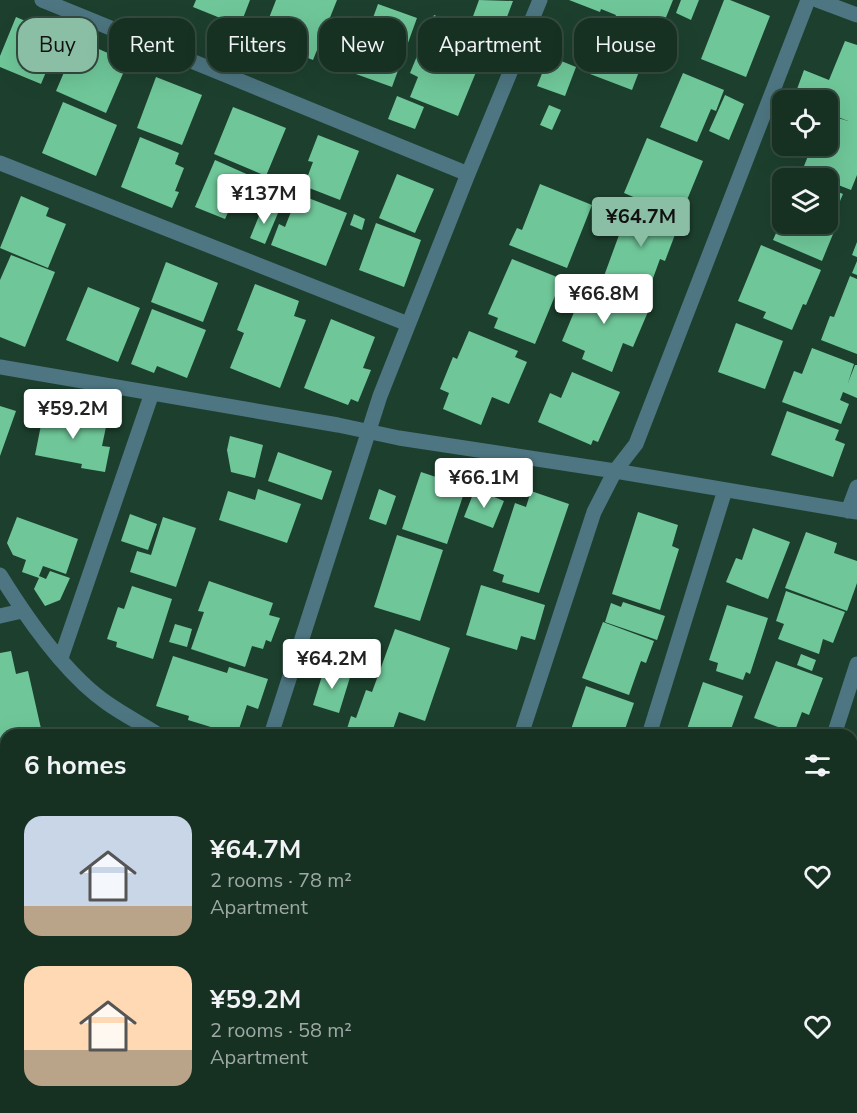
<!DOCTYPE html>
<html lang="en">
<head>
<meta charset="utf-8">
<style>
  :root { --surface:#163022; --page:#1f382a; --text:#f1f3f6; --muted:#9ea9a5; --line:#354b40; --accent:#8abfa5 }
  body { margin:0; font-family:"Nunito Sans",sans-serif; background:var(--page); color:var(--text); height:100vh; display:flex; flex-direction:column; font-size:22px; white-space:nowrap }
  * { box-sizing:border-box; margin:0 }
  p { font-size:20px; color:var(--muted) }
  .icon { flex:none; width:33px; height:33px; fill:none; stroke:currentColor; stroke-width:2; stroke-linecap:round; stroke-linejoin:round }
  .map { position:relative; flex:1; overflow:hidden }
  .drawer { position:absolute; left:0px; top:729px; width:858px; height:384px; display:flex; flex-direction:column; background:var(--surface); border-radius:18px 18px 0 0; box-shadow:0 6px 24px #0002,0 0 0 2px var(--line) }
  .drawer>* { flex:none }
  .hud { position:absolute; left:18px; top:18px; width:822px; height:54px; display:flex; gap:12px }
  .buttons { position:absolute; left:772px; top:90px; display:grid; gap:12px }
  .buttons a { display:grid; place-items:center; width:66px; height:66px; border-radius:12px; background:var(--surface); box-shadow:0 6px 24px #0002,0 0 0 2px var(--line); font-size:30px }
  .price { position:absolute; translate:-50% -51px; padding:0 14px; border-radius:6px; background:#fff; color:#222; font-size:20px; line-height:39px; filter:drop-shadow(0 2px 3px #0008) }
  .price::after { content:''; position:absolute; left:50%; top:36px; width:18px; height:14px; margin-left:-9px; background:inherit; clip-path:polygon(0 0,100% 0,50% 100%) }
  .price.selected { background:var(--accent); color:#111 }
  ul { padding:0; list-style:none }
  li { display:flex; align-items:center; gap:18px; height:150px; padding:0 24px }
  li span { display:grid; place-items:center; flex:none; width:168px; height:120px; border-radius:18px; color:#555 }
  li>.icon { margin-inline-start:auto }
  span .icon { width:72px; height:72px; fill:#fffc; stroke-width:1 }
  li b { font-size:26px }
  h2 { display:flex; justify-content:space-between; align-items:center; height:72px; padding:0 24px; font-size:26px }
  .tag { padding:0 21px; border-radius:18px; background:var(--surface); box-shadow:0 6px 24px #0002,0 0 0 2px var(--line); font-size:21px; line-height:54px }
  .tag.selected { background:var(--accent); color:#111 }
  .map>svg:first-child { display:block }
  .building { fill:#6fc799 }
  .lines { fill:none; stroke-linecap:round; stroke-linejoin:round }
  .minor { stroke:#4d7682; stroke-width:15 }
</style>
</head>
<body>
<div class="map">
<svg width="857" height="1113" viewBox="0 0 857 1113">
  <rect width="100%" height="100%" fill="#1d402e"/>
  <path class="building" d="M 196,0 L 250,0 L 240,26 L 193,7 Z
    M 276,0 L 337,0 L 313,60 L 275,45 L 283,24 L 269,18 Z
    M 479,0 L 513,1 L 502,30 L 472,19 Z
    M 569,0 L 673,0 L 656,42 L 612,25 L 616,15 L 601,9 L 600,12 Z
    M 681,0 L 699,0 L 691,20 L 676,13 Z
    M 724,0 L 730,0 L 770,16 L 746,77 L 701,59 Z
    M 378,4 L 417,18 L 392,87 L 353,73 Z
    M 434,15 L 490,38 L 458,116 L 410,97 L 418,77 L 410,73 Z
    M 16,17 L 61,36 L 41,84 L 0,67 L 0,56 Z
    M 606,32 L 648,48 L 632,90 L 590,74 Z
    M 845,41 L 857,45 L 857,175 L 851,190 L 828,181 L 828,178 L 821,178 L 802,171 L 812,146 L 828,146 L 828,115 L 848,121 L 828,113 L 828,100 L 793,100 L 804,70 L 829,80 Z
    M 83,42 L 128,62 L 106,113 L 56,91 L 68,63 L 73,66 Z
    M 549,56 L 576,67 L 565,96 L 537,86 Z
    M 683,73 L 724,90 L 716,111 L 711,109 L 697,142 L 660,127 Z
    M 156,77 L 202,95 L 182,145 L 137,128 Z
    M 725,95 L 744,104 L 729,140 L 709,131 Z
    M 397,96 L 424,107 L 415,129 L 388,119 Z
    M 63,102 L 117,125 L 96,176 L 42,153 Z
    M 549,105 L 561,110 L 552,130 L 540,125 Z
    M 233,107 L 286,128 L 266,176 L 214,154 Z
    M 318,135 L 359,151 L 340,200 L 304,186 L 313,162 L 308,161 Z
    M 140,137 L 179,153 L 175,164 L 184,168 L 175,191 L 179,192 L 172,208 L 121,187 Z
    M 647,138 L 703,161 L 680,217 L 624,193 Z
    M 215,160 L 262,181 L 245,212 L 231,206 L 225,219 L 195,207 Z
    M 397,174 L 434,189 L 415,233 L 379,218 Z
    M 540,184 L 592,205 L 567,268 L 509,245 L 517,228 L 522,230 Z
    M 831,189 L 843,194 L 834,215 L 840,217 L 822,261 L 773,240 L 783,217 L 783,224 L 828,224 L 828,194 Z
    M 298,194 L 347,213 L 326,266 L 271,245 L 279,224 L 285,227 Z
    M 21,196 L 49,208 L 46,216 L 66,224 L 48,268 L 0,248 Z
    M 630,205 L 679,224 L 665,261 L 660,259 L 648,292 L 604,276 Z
    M 263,206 L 278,213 L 265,244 L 250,238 Z
    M 354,214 L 365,219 L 362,230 L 350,225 Z
    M 376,223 L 421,240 L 404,287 L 359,270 Z
    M 857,242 L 857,257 L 852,255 Z
    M 761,245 L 821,270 L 806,305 L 803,304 L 792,330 L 763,318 L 766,312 L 738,301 Z
    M 11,255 L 55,272 L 25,347 L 0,337 L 0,280 Z
    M 512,259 L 562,279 L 535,344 L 494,328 L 498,318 L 488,314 Z
    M 857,261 L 857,275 L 852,273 Z
    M 166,262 L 218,283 L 203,322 L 151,302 Z
    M 850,276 L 857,279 L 857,354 L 821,340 L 830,316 L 834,317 Z
    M 587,281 L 650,307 L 633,347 L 623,343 L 612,372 L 582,359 L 585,351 L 562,341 Z
    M 255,284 L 299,301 L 294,316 L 306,320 L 280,388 L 230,368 L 244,333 L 237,330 Z
    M 88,287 L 140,308 L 118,362 L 66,340 Z
    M 152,309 L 206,330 L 187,378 L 157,366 L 154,373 L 131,364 Z
    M 331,319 L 375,337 L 363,368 L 371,370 L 358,402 L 351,399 L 348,405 L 304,388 Z
    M 736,323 L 783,341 L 765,389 L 718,372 Z
    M 469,331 L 518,351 L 515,357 L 527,362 L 509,404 L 492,397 L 481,425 L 443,409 L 449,393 L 440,389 L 453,357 L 457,359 Z
    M 812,348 L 854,364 L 848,383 L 855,365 L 857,365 L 857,398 L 843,392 L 840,400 L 849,404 L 841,424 L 782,402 L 794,371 L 802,374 Z
    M 572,372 L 620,392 L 598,442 L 593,440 L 591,445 L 538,422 L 550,393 L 561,398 Z
    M 0,406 L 16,411 L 0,456 Z
    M 44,410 L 107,422 L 102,446 L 110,447 L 105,472 L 81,468 L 82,464 L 35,455 Z
    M 787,411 L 839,430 L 835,440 L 845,444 L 833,477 L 771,455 Z
    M 230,436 L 263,445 L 255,478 L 231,472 L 227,450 Z
    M 278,452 L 332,471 L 322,500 L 268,481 Z
    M 421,472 L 466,487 L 447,544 L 402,529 Z
    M 258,489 L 301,504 L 287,543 L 219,520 L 228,491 L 255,500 Z
    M 379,489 L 396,496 L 386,525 L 369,519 Z
    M 475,489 L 504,501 L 493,528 L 464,517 Z
    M 531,491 L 569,504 L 539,593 L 502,582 L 504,575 L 493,571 L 515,503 L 526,507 Z
    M 638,512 L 678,525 L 672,546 L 679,549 L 660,610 L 612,594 Z
    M 130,514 L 157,524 L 148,550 L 121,541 Z
    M 17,517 L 78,539 L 66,574 L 43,566 L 39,576 L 46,579 L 50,571 L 70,578 L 60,600 L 45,606 L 34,589 L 39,578 L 22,572 L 26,560 L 13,555 L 7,543 Z
    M 163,517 L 196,528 L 176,587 L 130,572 L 137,551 L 151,555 Z
    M 753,528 L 790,542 L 768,599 L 726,582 L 736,558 L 742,560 Z
    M 806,532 L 837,543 L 834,553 L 857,561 L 857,583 L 847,611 L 785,588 Z
    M 397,535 L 443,550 L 420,621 L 374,607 Z
    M 209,581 L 273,603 L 269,615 L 280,618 L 271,642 L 266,640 L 263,649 L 252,646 L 245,667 L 191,649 L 204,612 L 198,611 Z
    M 481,585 L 545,605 L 535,640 L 521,636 L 517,650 L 466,635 Z
    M 132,586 L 172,599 L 153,659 L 116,647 L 117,642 L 107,639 L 118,607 L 124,609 Z
    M 786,591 L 845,612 L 833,643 L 823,639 L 819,654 L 778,639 L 784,624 L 776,621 Z
    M 623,602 L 665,616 L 657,640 L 605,622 L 611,603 L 621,607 Z
    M 727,605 L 768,618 L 750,674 L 746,672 L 743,680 L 716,671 L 718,663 L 709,660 Z
    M 603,622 L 654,641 L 646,663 L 641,661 L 629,695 L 582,678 Z
    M 175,624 L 192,629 L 187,647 L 169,642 Z
    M 395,629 L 450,648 L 425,721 L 399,712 L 393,729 L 409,735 L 345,735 L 351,716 L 356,718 L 366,690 L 372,692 Z
    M 11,651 L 16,674 L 28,671 L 42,733 L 34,735 L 6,735 L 6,742 L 0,743 L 0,653 Z
    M 801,654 L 816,660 L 812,671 L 797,665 Z
    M 173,656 L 227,673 L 229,667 L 268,679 L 258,709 L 247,705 L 237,735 L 188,720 L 189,716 L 156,706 Z
    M 776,661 L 823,678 L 809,715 L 802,712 L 794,733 L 754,718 Z
    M 325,666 L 351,674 L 339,713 L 313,705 Z
    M 703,682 L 743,696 L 729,735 L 685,735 Z
    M 586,686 L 634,703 L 623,735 L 569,735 Z
    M 756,728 L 775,734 L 775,735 L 754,735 Z
    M 6,750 L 6,805 L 5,805 L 0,780 L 0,751 Z
    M 855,778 L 857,778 L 857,847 L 852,845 L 852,788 Z
    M 852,862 L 857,863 L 857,918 L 853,932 Z
    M 4,897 L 6,927 L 0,928 L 0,898 Z
    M 6,945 L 6,973 L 0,974 L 0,947 Z
    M 857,977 L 857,1038 L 852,1037 L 852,992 Z
    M 6,982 L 6,1032 L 0,1015 L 0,984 Z
    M 852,1040 L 857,1042 L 857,1094 L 852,1092 Z
    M 852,1102 L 856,1104 L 853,1113 L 839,1110 L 840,1107 L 852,1107 Z
    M 144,1107 L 146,1113 L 129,1113 Z
    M 193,1107 L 200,1107 L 203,1113 L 177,1113 Z
    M 252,1107 L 284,1107 L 287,1113 L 251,1113 L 250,1108 Z
    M 291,1107 L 326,1107 L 328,1113 L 293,1113 Z
    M 346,1107 L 394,1107 L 379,1113 L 348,1113 Z
    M 563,1107 L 607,1107 L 609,1113 L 564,1113 Z
    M 758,1107 L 805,1107 L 803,1113 L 757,1113 Z"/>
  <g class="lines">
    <path class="minor" d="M 42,0 L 468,174
      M 817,0 L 857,15
      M 0,163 L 408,324
      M 0,367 L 338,425 L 399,438 L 615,471 L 857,512
      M 848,511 L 857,487
      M 0,575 C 26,617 66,675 107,703 C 124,715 142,724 159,735
      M 0,616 L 22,611
      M 61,658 L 152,393
      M 271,735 L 380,396 L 468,174 L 540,0
      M 521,735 L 594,512 L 615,471 L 636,444 L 808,0
      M 649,735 L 725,490
      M 834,735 L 857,664
      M 0,873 L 6,872
      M 513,1107 L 515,1113
      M 632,1107 L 634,1113
      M 37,1113 L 56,1107
      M 712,1113 L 714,1107"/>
  </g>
</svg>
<div class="buttons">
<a><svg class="icon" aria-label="locate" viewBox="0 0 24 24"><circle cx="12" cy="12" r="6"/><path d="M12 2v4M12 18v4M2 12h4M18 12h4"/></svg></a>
<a><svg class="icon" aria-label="layers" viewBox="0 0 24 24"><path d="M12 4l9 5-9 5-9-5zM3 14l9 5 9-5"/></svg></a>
</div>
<b class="price" style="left:264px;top:225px">¥137M</b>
<b class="price selected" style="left:641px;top:248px">¥64.7M</b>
<b class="price" style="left:604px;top:325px">¥66.8M</b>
<b class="price" style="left:73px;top:440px">¥59.2M</b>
<b class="price" style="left:484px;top:509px">¥66.1M</b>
<b class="price" style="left:332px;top:690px">¥64.2M</b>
<div class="hud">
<a class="tag selected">Buy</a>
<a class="tag">Rent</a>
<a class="tag">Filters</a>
<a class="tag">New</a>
<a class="tag">Apartment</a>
<a class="tag">House</a>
</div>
<section class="drawer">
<h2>6 homes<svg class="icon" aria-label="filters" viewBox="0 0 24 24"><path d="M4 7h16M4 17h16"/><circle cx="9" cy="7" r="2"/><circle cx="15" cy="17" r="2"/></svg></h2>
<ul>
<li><span style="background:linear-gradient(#c9d6e8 75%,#b9a48a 0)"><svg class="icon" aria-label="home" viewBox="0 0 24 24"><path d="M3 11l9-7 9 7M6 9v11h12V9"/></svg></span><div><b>¥64.7M</b><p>2 rooms · 78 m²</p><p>Apartment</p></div><svg class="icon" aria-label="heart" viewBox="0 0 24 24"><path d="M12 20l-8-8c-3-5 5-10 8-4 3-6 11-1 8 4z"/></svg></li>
<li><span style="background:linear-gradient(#ffd9b3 70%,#b9a48a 0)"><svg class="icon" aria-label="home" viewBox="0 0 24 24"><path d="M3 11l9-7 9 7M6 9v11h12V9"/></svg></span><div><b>¥59.2M</b><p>2 rooms · 58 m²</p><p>Apartment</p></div><svg class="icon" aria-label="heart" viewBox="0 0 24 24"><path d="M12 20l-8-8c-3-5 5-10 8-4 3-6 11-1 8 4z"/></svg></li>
</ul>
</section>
</div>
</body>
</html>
